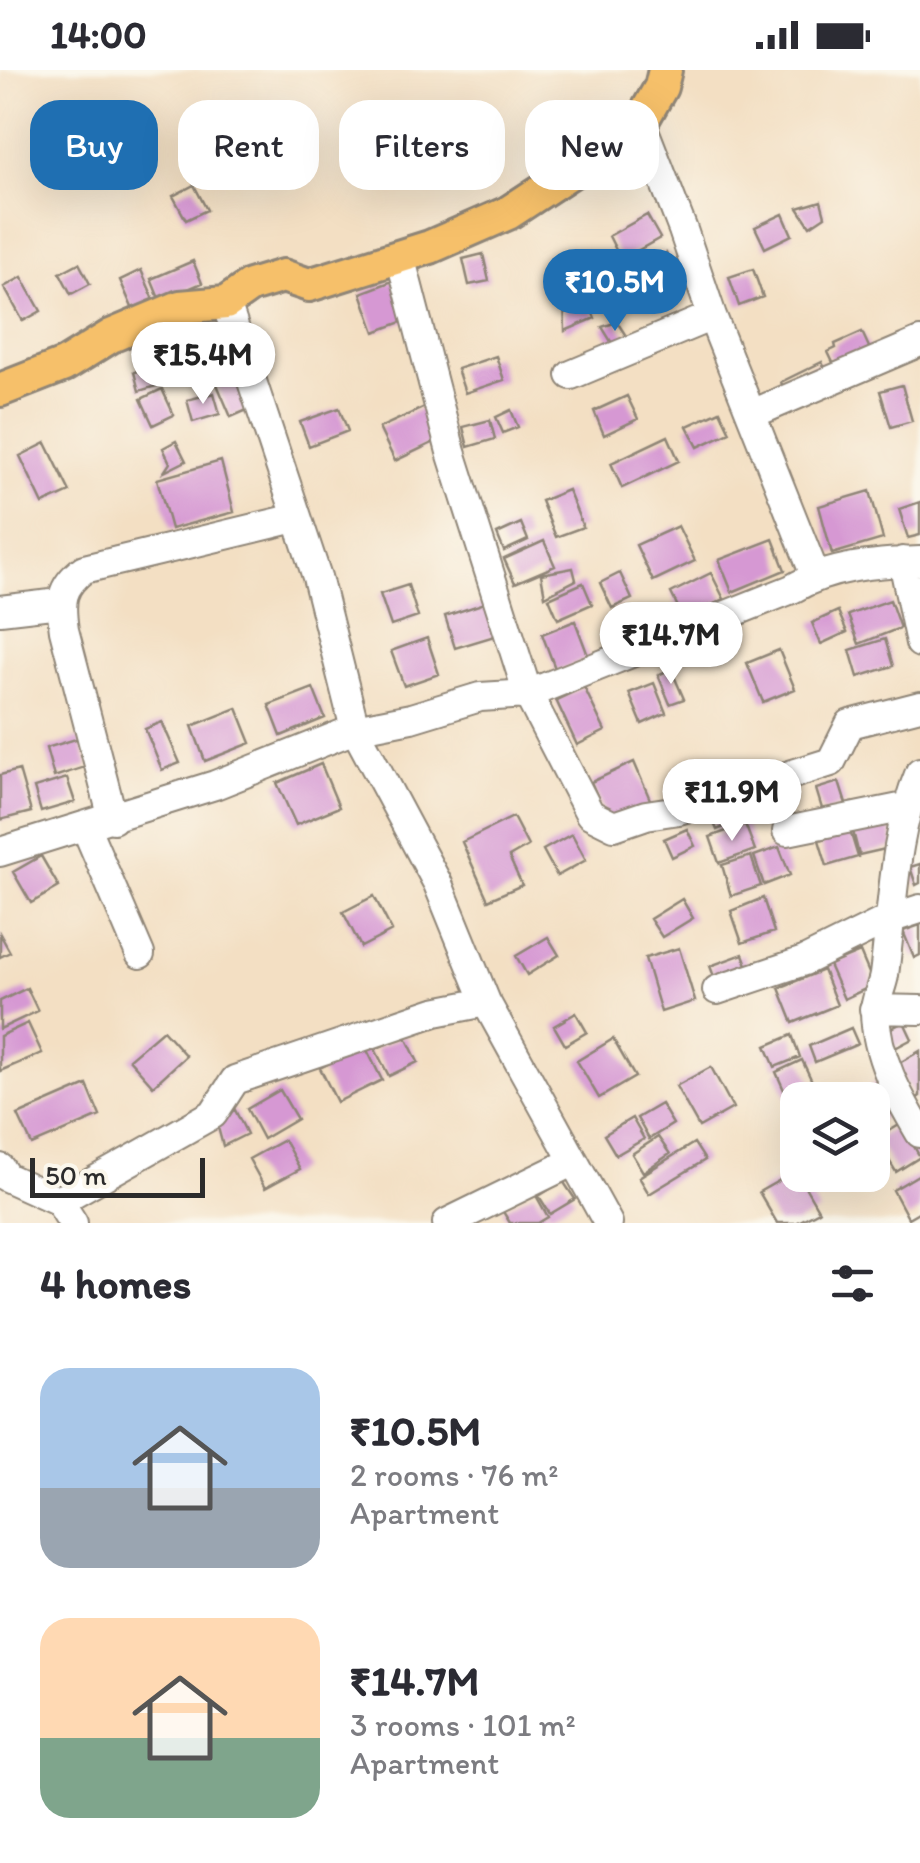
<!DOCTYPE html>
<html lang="en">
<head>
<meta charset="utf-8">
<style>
  :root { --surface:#fff; --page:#f2f2f3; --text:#2b2b33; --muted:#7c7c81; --accent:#1f6fb2 }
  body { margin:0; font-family:Itim,sans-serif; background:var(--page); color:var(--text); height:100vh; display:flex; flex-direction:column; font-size:38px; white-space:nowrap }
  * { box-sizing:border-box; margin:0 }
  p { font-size:32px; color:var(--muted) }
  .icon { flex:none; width:55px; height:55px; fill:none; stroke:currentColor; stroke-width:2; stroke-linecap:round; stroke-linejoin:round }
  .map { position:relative; height:1153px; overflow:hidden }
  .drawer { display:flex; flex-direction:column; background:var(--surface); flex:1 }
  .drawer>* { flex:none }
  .banner { position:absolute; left:30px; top:30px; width:860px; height:90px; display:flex; gap:20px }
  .controls { position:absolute; left:780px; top:1012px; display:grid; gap:20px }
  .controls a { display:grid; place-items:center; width:110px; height:110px; border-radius:20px; background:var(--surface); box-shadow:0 10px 40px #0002; font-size:50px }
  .scale { position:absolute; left:30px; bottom:25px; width:175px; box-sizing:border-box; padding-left:10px; border:5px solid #2b2b2b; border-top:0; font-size:28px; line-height:35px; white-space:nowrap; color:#2b2b2b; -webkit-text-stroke:8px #fbf7ec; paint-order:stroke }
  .price { position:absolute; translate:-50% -85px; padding:0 22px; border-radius:35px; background:#fff; color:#222; font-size:32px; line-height:65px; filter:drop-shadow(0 2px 5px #0008) }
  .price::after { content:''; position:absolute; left:50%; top:60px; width:30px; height:22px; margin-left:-15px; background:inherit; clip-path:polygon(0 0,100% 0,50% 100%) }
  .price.on { background:var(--accent); color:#fff }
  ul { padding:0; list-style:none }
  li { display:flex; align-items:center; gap:30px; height:250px; padding:0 40px }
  li span { display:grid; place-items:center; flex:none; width:280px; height:200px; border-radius:30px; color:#555 }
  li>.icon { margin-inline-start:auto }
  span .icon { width:120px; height:120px; fill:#fffc; stroke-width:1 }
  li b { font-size:42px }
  h2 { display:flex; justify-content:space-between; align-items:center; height:120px; padding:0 40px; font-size:42px }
  .chip { padding:0 35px; border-radius:30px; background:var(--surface); box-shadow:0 10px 40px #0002; font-size:35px; line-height:90px }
  .chip.on { background:var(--accent); color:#fff }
  .status { display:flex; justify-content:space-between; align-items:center; height:70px; padding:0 50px; background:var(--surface); direction:ltr }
  .status svg { height:28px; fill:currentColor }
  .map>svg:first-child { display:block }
  .building { fill:#d698d3 }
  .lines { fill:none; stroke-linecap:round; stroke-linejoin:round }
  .minor-casing { stroke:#8f8577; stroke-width:32 }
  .major-casing { stroke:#8f8577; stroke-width:38 }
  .minor { stroke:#fff; stroke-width:28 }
  .major { stroke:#f6c06b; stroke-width:32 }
</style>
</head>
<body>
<div class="status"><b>14:00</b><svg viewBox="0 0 49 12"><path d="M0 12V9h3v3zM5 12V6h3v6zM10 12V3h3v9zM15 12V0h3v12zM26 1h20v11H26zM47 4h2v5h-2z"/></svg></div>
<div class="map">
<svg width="920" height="1153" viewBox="0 0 920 1153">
  <rect width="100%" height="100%" fill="#fbf7ec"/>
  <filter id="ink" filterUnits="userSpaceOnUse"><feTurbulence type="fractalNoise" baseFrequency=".01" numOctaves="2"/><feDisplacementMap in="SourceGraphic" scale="20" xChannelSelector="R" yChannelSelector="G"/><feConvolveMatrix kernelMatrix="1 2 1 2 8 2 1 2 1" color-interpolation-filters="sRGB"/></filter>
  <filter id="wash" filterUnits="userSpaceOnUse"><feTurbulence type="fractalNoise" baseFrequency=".0048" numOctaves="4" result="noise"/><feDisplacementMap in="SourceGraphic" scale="40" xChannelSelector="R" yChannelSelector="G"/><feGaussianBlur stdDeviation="2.25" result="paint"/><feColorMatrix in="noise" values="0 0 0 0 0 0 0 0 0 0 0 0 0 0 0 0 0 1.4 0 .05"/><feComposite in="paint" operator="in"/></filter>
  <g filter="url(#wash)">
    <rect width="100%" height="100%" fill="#f3dfc3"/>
    <g id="blocks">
      <path class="building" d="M 194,115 L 207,140 L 186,150 L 173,126 Z
        M 821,131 L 825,146 L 810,156 L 798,138 Z
        M 783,144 L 792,165 L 765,178 L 755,157 Z
        M 647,145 L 660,168 L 621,190 L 609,166 Z
        M 666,183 L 676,206 L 636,223 L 626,200 Z
        M 483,184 L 489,211 L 469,215 L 463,189 Z
        M 193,191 L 202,213 L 160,231 L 151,209 Z
        M 572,192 L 595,248 L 565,261 L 564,225 L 544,203 Z
        M 79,193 L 90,214 L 71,224 L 60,203 Z
        M 753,199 L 763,227 L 739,236 L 729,207 Z
        M 141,200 L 155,232 L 134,242 L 120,210 Z
        M 22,207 L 41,241 L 23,251 L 4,217 Z
        M 395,210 L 410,249 L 375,262 L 361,223 Z
        M 617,252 L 628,269 L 615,278 L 602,257 Z
        M 862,262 L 873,286 L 837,301 L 828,282 L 836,278 L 835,274 Z
        M 496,286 L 504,310 L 465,323 L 457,299 Z
        M 822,292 L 828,306 L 787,325 L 781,312 Z
        M 236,295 L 254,337 L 231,347 L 213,305 Z
        M 155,296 L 160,315 L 139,321 L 134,302 Z
        M 902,315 L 912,351 L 891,357 L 880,321 Z
        M 162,319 L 174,345 L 153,355 L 141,329 Z
        M 214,323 L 220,344 L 193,352 L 187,330 Z
        M 627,326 L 638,349 L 604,365 L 594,341 Z
        M 427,336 L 443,368 L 395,391 L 379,358 Z
        M 339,338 L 348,361 L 309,376 L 300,352 Z
        M 511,340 L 518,357 L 503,363 L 496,347 Z
        M 720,341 L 730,362 L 698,377 L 687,356 Z
        M 490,350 L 495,369 L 468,377 L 463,357 Z
        M 668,366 L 679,391 L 622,418 L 611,393 Z
        M 176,371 L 186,391 L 164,402 L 170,393 L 163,378 Z
        M 46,373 L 70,422 L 43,434 L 20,386 Z
        M 221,391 L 234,442 L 171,459 L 157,409 Z
        M 568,420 L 583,457 L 556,467 L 541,431 Z
        M 870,421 L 883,469 L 832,484 L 819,436 Z
        M 920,432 L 920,465 L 908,468 L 899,439 Z
        M 521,453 L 528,470 L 504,481 L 497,464 Z
        M 678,456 L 695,491 L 653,511 L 636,475 Z
        M 773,469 L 785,500 L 732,522 L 719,490 Z
        M 544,471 L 555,496 L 515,513 L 504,489 Z
        M 573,498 L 576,510 L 545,526 L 541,504 Z
        M 620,503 L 632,529 L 612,538 L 600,513 Z
        M 711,503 L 724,529 L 684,549 L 671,523 Z
        M 583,513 L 592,534 L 558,549 L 549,528 Z
        M 408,515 L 418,547 L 391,556 L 380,524 Z
        M 890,530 L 900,558 L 859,574 L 848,545 Z
        M 488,532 L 498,565 L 455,578 L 445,546 Z
        M 838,541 L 847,562 L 821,574 L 812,553 Z
        M 575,551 L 589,588 L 556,601 L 542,564 Z
        M 427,568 L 439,604 L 404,616 L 391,581 Z
        M 885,569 L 893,596 L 858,607 L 850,580 Z
        M 779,580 L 795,619 L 763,632 L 747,593 Z
        M 671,599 L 684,629 L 670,634 L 658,605 Z
        M 654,613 L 666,643 L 642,654 L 629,623 Z
        M 584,617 L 605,661 L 577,675 L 556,630 Z
        M 313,618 L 325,648 L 281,666 L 269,635 Z
        M 237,638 L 251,673 L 205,691 L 192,656 Z
        M 162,652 L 180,693 L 162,700 L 145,659 Z
        M 79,668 L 88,696 L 54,707 L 46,678 Z
        M 634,692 L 652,734 L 609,753 L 591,712 Z
        M 321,694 L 339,737 L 296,755 L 277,713 Z
        M 19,700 L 31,742 L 0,750 L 0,705 Z
        M 67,708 L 75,732 L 41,742 L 34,718 Z
        M 839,712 L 846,734 L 823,742 L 816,719 Z
        M 725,734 L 733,753 L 717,760 L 709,741 Z
        M 513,747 L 528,776 L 509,787 L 522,815 L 488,830 L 462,772 Z
        M 889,753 L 894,777 L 859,785 L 853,761 Z
        M 745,754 L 755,780 L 719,793 L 710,767 Z
        M 687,759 L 695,776 L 672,787 L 664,769 Z
        M 850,761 L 858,787 L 827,796 L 819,770 Z
        M 572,764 L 586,790 L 557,806 L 543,780 Z
        M 779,777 L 790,805 L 764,815 L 754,786 Z
        M 41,786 L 59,817 L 31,833 L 13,802 Z
        M 751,786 L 761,816 L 731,826 L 722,795 Z
        M 920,794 L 920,813 L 916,815 L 910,797 Z
        M 374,826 L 392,861 L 361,877 L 343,842 Z
        M 763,828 L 774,862 L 742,873 L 731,841 Z
        M 682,829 L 693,848 L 662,867 L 650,849 Z
        M 920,855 L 920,885 L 914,888 L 903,861 Z
        M 0,864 L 10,882 L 0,887 Z
        M 548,867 L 559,885 L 527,905 L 516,886 Z
        M 679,878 L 695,931 L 661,942 L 645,888 Z
        M 860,882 L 874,915 L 844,929 L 829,895 Z
        M 743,884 L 749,900 L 716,912 L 710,896 Z
        M 823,900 L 837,935 L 793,953 L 779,918 Z
        M 27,918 L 38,941 L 0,959 L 0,931 Z
        M 576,943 L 587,962 L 565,975 L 554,956 Z
        M 904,952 L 912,969 L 893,979 L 884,962 Z
        M 28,953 L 42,983 L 0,1001 L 0,966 Z
        M 851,958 L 858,974 L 815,992 L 809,976 Z
        M 163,960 L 186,986 L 153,1016 L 129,989 Z
        M 405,965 L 418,992 L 389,1006 L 375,979 Z
        M 792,965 L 800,987 L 775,997 L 766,976 Z
        M 613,969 L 635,1007 L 599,1028 L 577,991 Z
        M 365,976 L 382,1010 L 337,1032 L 320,998 Z
        M 920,981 L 920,1026 L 916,1029 L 896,995 Z
        M 802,990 L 819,1026 L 798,1030 L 798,1036 L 792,1038 L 776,1002 Z
        M 711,997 L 733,1038 L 699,1057 L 676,1016 Z
        M 880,1010 L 897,1039 L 872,1054 L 872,1030 L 847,1030 Z
        M 87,1015 L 100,1046 L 32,1075 L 18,1045 Z
        M 280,1020 L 297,1049 L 263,1069 L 247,1039 Z
        M 661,1034 L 673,1054 L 649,1069 L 637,1048 Z
        M 235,1040 L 247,1064 L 223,1076 L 216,1050 Z
        M 632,1048 L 644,1069 L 616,1085 L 604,1065 Z
        M 901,1054 L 920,1087 L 896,1102 L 876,1069 Z
        M 658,1067 L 670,1084 L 643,1102 L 632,1084 Z
        M 284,1070 L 300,1099 L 265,1118 L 249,1089 Z
        M 694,1073 L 705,1090 L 649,1124 L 639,1107 Z
        M 796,1101 L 819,1141 L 796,1153 L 777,1153 L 759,1122 Z
        M 920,1104 L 920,1141 L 908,1148 L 893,1120 Z
        M 563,1111 L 575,1129 L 550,1144 L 539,1126 Z
        M 534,1122 L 548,1147 L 538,1153 L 510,1153 L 502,1140 Z"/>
    </g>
  </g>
  <g filter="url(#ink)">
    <use href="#blocks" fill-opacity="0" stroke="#8f8577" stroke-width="2.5"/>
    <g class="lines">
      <g class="minor-casing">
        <path id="minor" d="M 641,52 L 683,160 L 712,246 L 815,505
          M 400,186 L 451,382 L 528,624 L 590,744 L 614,756 L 646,745 L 679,740 L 831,692 L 850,654 L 920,636
          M 226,233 L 317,507 L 355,659 L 438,814 L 486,932 L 608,1153
          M 571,305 L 712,246
          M 752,344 L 920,272
          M 903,491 L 920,573
          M 0,540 L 60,533
          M 920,702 C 893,766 893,836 884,905 C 882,917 875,930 875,942 C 876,986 898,1026 920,1063
          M 113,749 L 64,560 C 60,532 60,517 84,499 L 296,448
          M 86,758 L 140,884
          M 787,761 L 905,737
          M 0,782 L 215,715 L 355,659 L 411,648 L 480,627 L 528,624 L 792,519 C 830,496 876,493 920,491
          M 717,920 L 804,891 L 889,849 L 920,839
          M 874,939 L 920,940
          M 0,1098 L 6,1107 L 59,1131 L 73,1153
          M 59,1131 L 213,1044 L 235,1010 L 435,942 L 486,932
          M 447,1153 L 572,1092"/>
      </g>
      <g class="major-casing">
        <path id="major" d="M 0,320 L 64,295 L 111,266 L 180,237 L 226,233 L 250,216 L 283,206 L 309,215 L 430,177 L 508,143 L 601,82 L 641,52 L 661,17 L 665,0"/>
      </g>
      <use href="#minor" class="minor"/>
      <use href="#major" class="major"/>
    </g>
  </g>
</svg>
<div class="controls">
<a><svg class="icon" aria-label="layers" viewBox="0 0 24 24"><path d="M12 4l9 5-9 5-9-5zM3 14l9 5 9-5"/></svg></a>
</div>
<div class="scale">50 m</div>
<b class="price on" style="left:615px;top:264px">₹10.5M</b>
<b class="price" style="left:203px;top:337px">₹15.4M</b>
<b class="price" style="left:671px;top:617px">₹14.7M</b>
<b class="price" style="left:732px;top:774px">₹11.9M</b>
<div class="banner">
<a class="chip on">Buy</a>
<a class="chip">Rent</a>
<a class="chip">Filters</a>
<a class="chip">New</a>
</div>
</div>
<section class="drawer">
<h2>4 homes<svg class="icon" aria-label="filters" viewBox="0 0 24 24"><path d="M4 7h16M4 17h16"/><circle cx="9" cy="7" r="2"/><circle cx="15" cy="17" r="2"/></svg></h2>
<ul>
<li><span style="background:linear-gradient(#a9c7e8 60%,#9aa5b1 0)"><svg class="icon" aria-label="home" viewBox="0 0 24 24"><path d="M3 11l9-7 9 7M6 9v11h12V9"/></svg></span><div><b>₹10.5M</b><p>2 rooms · 76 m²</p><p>Apartment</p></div></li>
<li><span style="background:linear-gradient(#ffd9b3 60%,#7fa58c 0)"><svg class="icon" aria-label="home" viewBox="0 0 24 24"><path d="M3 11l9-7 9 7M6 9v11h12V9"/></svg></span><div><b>₹14.7M</b><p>3 rooms · 101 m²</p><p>Apartment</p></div></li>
</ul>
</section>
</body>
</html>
